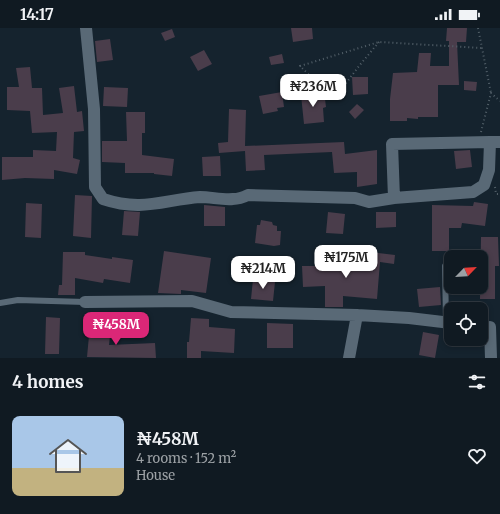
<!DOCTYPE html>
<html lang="en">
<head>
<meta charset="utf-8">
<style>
  :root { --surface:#101a22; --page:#1e272f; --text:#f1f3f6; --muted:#9ca1a5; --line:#303840; --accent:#db2777 }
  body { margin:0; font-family:Merriweather,serif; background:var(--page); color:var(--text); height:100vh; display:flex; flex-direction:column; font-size:15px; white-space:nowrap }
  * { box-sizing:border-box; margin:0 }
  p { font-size:13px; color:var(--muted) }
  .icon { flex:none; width:22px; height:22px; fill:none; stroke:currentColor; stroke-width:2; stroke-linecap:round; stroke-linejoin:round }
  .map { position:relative; height:330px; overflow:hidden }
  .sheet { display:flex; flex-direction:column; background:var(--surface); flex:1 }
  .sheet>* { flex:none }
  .needle { width:26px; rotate:65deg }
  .controls { position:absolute; left:444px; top:222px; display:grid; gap:8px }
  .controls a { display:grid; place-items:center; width:44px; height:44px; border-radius:8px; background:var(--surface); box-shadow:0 2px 6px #0003,0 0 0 1px var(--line); font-size:20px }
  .price { position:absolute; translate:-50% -34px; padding:0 9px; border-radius:8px; background:#fff; color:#222; font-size:13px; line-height:26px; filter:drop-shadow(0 1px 2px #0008) }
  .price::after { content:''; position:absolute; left:50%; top:24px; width:12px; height:9px; margin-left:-6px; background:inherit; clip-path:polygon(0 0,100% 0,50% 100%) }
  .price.active { background:var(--accent); color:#fff }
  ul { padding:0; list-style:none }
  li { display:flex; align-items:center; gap:12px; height:100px; padding:0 12px }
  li+li { border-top:1px solid var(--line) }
  li span { display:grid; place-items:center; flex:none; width:112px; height:80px; border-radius:8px; color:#555 }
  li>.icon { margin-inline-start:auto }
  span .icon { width:48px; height:48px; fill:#fffc; stroke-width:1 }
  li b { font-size:17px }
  h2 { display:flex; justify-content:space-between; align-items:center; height:48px; padding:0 12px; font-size:17px }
  .status { display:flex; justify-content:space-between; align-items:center; height:28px; padding:0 20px; background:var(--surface); direction:ltr }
  .status svg { height:11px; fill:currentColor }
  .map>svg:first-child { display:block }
  .building { fill:#4a3d4b }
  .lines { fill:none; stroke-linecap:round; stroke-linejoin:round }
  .path { stroke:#54616a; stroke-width:2; stroke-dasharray:1 3; stroke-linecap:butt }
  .lane { stroke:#596976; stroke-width:6 }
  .street { stroke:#596976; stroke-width:12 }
</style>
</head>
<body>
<div class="status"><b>14:17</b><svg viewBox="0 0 49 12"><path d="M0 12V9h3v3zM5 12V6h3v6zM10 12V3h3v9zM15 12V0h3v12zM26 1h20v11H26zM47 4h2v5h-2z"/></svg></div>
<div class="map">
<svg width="500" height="330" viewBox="0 0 500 330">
  <rect width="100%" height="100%" fill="#15232e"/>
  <path class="building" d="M 291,0 L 312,0 L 313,11 L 293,14 Z
    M 447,0 L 467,0 L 466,14 L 457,14 L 459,57 L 438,57 L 438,89 L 418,89 L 418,91 L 407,90 L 407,93 L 390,93 L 390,71 L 393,45 L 417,44 L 419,25 L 431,25 L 430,38 L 449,38 L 449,13 L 446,13 Z
    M 172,1 L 175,9 L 165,13 L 161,5 Z
    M 110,11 L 113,32 L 97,34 L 95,13 Z
    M 204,22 L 212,36 L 198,43 L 190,29 Z
    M 282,26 L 284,35 L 271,37 L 269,29 Z
    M 30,39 L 32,60 L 42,60 L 43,87 L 63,85 L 59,60 L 74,58 L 77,84 L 82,83 L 84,103 L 74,104 L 73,130 L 80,132 L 77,146 L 54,142 L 54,151 L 25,150 L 2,152 L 2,129 L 33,129 L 33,122 L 56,123 L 57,104 L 32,105 L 30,83 L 7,82 L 7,59 L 19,59 L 16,40 Z
    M 352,49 L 368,49 L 368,66 L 353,67 Z
    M 464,53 L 477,54 L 476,63 L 464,62 Z
    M 104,59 L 128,60 L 127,79 L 103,78 Z
    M 282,64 L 284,79 L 277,80 L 278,83 L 263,86 L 259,68 Z
    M 319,65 L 325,71 L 326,79 L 323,80 L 324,94 L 304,96 L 301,67 Z
    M 357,76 L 364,82 L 355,91 L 349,84 Z
    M 229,81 L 246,82 L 245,118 L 344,114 L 345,126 L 377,122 L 377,156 L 357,159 L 357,144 L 334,145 L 332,124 L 264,127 L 265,142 L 246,143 L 245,123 L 219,125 L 218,115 L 228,114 Z
    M 126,84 L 145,84 L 145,105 L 142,105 L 142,127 L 174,131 L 172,148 L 154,146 L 154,145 L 125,145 L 125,135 L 102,134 L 102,113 L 127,113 Z
    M 470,122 L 472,139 L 456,141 L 454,123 Z
    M 220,128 L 221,148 L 203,148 L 202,129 Z
    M 75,167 L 92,168 L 91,210 L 73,208 Z
    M 474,174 L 488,176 L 485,198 L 462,195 L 461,200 L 449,200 L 449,223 L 432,223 L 432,177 L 473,178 Z
    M 26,175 L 42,176 L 41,210 L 25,209 Z
    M 204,177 L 225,179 L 225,198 L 204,198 Z
    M 124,183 L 140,184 L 138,208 L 122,207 Z
    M 328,184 L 345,186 L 343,206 L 326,205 Z
    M 376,184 L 396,184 L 396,199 L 376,200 Z
    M 261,192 L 272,194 L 273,197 L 277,198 L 277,203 L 281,203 L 280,217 L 274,218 L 255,215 L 257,197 L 260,197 Z
    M 481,209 L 498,209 L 499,238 L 495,238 L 495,271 L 480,271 Z
    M 164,223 L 211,230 L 206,265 L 181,262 L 181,266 L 158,265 Z
    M 63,224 L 85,224 L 85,227 L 112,231 L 112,229 L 133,232 L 130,255 L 104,251 L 103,255 L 75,250 L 75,267 L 58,267 L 59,257 L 62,257 Z
    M 370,224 L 395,227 L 394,236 L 380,234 L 377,271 L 343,268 L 343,279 L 325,279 L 325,258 L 303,259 L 302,238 L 328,238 L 328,230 L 347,231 L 346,240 L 369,241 Z
    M 253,251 L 275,254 L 273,273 L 251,271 Z
    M 440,259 L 441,277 L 419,279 L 417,261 Z
    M 46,289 L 60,290 L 59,326 L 45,326 Z
    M 191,290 L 209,291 L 209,299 L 235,301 L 234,325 L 201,323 L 201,330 L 187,330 L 187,314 L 189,314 Z
    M 267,295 L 293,296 L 293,320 L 267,320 Z
    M 90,297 L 111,299 L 109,317 L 155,315 L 156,330 L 87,329 Z
    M 423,304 L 439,307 L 435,330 L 419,327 Z"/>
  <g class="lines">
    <path class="path" d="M 478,0 L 491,65
      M 379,14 L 359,38 L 334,71 L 300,38 L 379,14 L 482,20
      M 481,104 L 491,65 L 500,73
      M 495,159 L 496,166 L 500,166"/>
    <path class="lane" d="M 445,238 L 446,294
      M 0,275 L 18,272 L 85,274"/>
    <path class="street" d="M 86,0 L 94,81 L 95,159 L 103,171 C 142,184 163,172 200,169 C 211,169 222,172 233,171 C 238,171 244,169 248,167 L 355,170 L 369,174 L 394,170
      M 490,114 L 489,142 L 484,157 L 473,164 L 394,170 L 392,116 L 490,114 L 500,114
      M 85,274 L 192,273 L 231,284 L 357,287 L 409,290 L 451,295
      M 490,299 L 491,330
      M 349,330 L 357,287"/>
  </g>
</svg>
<div class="controls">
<a><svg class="needle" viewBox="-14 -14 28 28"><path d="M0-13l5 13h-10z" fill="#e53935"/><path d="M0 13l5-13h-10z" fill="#9ca1a5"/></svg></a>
<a><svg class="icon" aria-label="locate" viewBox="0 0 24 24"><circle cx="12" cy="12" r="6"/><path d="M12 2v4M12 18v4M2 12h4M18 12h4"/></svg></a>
</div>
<b class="price" style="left:313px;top:80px">₦236M</b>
<b class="price" style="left:346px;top:251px">₦175M</b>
<b class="price" style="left:263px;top:262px">₦214M</b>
<b class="price active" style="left:116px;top:318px">₦458M</b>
</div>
<section class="sheet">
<h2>4 homes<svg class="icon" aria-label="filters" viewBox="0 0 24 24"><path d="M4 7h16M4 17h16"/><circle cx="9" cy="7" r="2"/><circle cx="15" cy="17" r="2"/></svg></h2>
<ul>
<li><span style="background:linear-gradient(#a9c7e8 65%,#c2b280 0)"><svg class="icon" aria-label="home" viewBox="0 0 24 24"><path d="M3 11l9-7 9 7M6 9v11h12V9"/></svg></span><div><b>₦458M</b><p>4 rooms · 152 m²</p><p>House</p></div><svg class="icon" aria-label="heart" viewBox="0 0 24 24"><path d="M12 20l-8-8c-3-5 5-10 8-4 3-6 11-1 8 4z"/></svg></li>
</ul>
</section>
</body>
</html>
